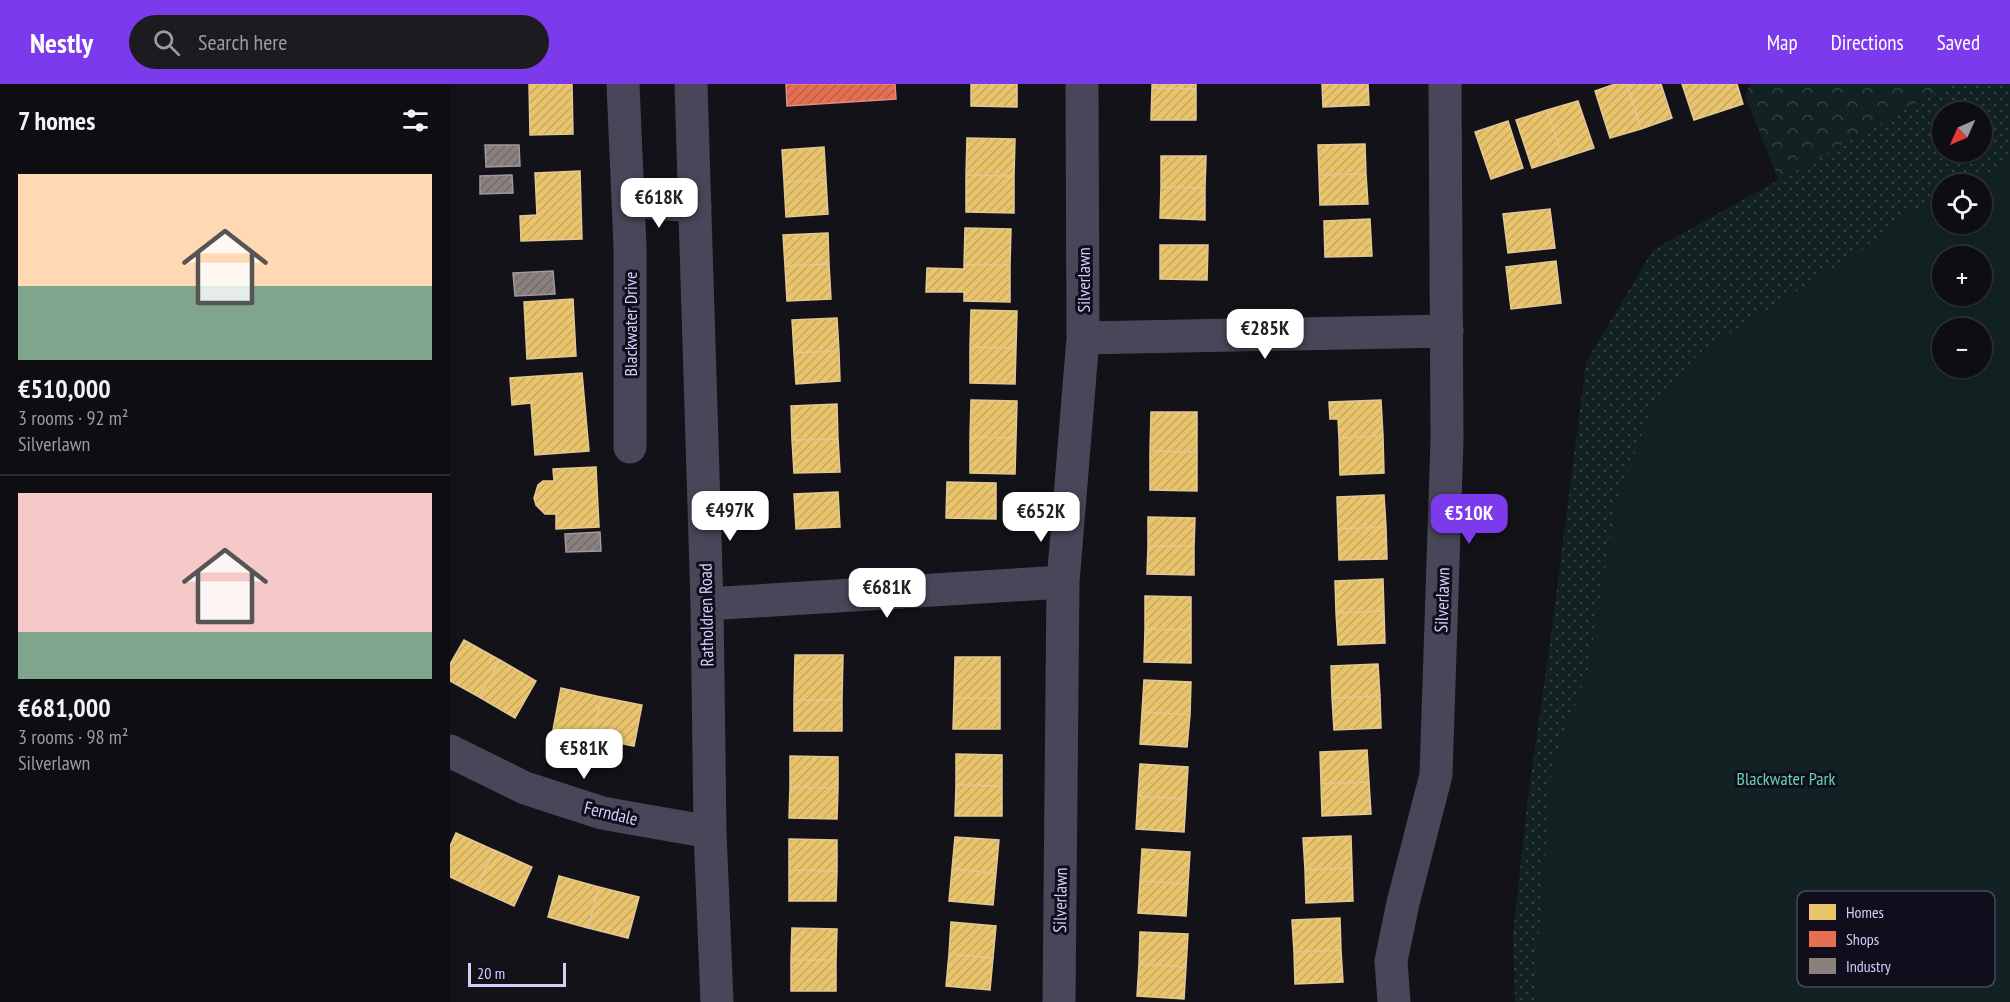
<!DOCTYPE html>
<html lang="en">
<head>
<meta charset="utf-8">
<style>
  :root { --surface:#0e0e12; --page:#1c1c20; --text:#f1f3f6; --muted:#9b9c9f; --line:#2e2e32; --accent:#7c3aed }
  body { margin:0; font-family:"PT Sans Narrow",sans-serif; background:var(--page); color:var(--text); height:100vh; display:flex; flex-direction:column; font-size:22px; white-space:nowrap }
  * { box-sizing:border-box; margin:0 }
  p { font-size:20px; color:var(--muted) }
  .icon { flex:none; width:33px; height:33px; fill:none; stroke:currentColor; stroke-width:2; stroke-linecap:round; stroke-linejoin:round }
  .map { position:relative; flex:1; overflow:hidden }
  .drawer { display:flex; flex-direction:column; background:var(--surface); width:450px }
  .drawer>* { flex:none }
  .needle { width:39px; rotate:225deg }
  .buttons { position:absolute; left:1482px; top:18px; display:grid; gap:12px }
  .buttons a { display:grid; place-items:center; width:60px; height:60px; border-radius:50%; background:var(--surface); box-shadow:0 3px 9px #0003,0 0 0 2px var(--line); font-size:30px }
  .scale { position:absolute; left:18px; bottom:15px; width:98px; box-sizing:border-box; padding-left:6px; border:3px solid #d4cff9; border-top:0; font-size:16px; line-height:21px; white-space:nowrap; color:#d4cff9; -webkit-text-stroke:4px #100e1c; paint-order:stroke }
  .price { position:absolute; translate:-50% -51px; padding:0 14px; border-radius:12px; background:#fff; color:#222; font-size:20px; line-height:39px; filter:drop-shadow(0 2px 3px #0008) }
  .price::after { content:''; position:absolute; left:50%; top:36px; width:18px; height:14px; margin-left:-9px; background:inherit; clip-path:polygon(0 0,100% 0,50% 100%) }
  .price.selected { background:var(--accent); color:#fff }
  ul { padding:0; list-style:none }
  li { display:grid; align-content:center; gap:12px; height:318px; padding:0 18px }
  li+li { border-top:2px solid var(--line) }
  li span { display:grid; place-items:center; height:186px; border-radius:0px; color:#555 }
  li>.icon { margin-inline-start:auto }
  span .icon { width:108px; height:108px; fill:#fffc; stroke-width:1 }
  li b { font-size:26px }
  h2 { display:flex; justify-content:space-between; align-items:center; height:72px; padding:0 18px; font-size:26px }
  header { display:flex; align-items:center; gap:36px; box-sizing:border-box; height:84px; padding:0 30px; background:var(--accent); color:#fff }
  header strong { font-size:28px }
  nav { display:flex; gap:33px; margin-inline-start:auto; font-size:21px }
  .search { width:420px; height:54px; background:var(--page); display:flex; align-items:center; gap:15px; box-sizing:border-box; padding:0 21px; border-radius:33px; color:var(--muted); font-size:22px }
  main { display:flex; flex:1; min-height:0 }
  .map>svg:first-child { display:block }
  .grass { fill:url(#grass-dots); fill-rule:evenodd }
  .forest { fill:url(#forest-crowns) }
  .park { fill:#122223; fill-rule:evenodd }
  .homes { fill:url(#homes-hatch); stroke:#e3c795; stroke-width:1.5 }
  .shops { fill:url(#shops-hatch); stroke:#e18c83; stroke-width:1.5 }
  .industry { fill:url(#industry-hatch); stroke:#a098a2; stroke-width:1.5 }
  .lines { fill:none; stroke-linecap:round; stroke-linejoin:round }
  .minor { stroke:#484759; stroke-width:33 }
  .labels { text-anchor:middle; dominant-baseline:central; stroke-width:6; stroke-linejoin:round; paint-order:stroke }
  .street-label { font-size:18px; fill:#d4cff9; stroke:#100e1c }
  .park-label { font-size:18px; fill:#64cfb6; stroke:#100e1c }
  .key { fill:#100e1c; stroke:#4b485e; stroke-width:1.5 }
  .key-label { font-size:16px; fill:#d4cff9 }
</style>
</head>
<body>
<header>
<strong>Nestly</strong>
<div class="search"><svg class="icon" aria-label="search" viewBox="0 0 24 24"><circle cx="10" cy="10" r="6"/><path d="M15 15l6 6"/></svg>Search here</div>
<nav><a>Map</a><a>Directions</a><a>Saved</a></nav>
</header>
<main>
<section class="drawer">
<h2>7 homes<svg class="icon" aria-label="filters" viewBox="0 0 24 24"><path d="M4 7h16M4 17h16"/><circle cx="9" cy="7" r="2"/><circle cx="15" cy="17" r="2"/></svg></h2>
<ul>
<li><span style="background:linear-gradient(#ffd9b3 60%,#7fa58c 0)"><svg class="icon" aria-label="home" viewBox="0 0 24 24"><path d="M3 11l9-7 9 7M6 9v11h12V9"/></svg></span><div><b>€510,000</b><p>3 rooms · 92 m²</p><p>Silverlawn</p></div></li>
<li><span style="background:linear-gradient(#f6c9c9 75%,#7fa58c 0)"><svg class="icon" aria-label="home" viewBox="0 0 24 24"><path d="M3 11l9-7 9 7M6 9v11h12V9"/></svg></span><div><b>€681,000</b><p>3 rooms · 98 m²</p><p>Silverlawn</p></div></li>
</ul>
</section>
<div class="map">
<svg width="1560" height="918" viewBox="0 0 1560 918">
  <defs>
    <pattern id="grass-dots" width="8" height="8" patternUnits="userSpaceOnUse" patternTransform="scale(1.5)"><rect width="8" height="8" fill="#122223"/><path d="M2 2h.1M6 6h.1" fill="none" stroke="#344144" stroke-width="1.8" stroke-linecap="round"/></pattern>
    <pattern id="forest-crowns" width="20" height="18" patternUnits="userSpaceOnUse" patternTransform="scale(1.5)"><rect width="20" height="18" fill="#122223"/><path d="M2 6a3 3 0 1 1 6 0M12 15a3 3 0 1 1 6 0" fill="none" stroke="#344144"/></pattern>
    <pattern id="homes-hatch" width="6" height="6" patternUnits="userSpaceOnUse" patternTransform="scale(1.5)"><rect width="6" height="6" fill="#e9c46a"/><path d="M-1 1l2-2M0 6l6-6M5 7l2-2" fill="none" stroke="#c7a964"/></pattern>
    <pattern id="shops-hatch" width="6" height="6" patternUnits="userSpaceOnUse" patternTransform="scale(1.5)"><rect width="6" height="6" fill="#e76f51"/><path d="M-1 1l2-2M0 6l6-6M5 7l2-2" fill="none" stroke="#b5604f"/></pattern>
    <pattern id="industry-hatch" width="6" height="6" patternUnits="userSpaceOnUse" patternTransform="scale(1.5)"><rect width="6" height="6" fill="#8a817c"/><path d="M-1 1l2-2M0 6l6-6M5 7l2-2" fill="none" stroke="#706a6b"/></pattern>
  </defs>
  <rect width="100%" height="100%" fill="#121218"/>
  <path class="grass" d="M 1501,0 L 1560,0 L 1560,918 L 1065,918 L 1063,850 L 1078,714 L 1102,544 L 1136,278 L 1203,166 ZM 1492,28 L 1532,28 L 1532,68 L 1492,68 ZM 1492,100 L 1532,100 L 1532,140 L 1492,140 ZM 1492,172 L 1532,172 L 1532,212 L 1492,212 ZM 1492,244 L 1532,244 L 1532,284 L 1492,284 Z"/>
  <path class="forest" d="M 1300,0 L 1501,0 L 1329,96 L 1295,12 Z"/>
  <path class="park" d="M 1560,78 L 1560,918 L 1084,918 L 1101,687 L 1138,585 L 1166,422 L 1201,324 L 1248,270 L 1410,167 L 1460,128 L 1492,112 L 1492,140 L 1532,140 L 1532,100 L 1516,100 ZM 1492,172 L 1532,172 L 1532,212 L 1492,212 ZM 1492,244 L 1532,244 L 1532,284 L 1492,284 Z"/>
  <path class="homes" d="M 79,0 L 122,0 L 123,50 L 80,51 Z
    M 521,0 L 567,0 L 567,23 L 521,22 Z
    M 702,0 L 746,0 L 746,5 L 702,4 Z
    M 872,0 L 918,0 L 919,21 L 873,23 Z
    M 1165,0 L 1177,0 L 1191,45 L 1160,54 L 1145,7 Z
    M 1177,0 L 1211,0 L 1222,34 L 1191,45 Z
    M 1232,0 L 1287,0 L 1293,20 L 1244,36 Z
    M 702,4 L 746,5 L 746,36 L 701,36 Z
    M 1128,17 L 1144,64 L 1113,74 L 1097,26 Z
    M 1097,26 L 1113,74 L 1082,84 L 1066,36 Z
    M 1058,37 L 1073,84 L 1041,95 L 1025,48 Z
    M 517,54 L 565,55 L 564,92 L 516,91 Z
    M 915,60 L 916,90 L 869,91 L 868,61 Z
    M 374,63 L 376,96 L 334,98 L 332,66 Z
    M 711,72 L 756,72 L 755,104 L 711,103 Z
    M 130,87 L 132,155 L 71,157 L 70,132 L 87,131 L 85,89 Z
    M 916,90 L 918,120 L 870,121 L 869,91 Z
    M 516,91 L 564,92 L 564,129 L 516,128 Z
    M 376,96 L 378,130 L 336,133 L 334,98 Z
    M 711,103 L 755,104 L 755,136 L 710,134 Z
    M 1100,125 L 1105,164 L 1058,169 L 1053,130 Z
    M 920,135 L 922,172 L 875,173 L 874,137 Z
    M 515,144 L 561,145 L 560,181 L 514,181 Z
    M 378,149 L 379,180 L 335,182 L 333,151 Z
    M 710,161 L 758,161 L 757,196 L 710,195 Z
    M 1106,177 L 1111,219 L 1061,225 L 1056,183 Z
    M 379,180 L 381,215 L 337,217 L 335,182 Z
    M 514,181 L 560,181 L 560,218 L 514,217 L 514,208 L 476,208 L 477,184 L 514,185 Z
    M 123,215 L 126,272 L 77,275 L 74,218 Z
    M 521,226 L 567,227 L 566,264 L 520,263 Z
    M 387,234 L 389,267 L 344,269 L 342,236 Z
    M 520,263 L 566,264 L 565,300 L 520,299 Z
    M 389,267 L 390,297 L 346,300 L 344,269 Z
    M 132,289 L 139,367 L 85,371 L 81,319 L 62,321 L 60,294 Z
    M 521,316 L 567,317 L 566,354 L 520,353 Z
    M 931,316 L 933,352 L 889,354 L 888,335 L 880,335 L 879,318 Z
    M 387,320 L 388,355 L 342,356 L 341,322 Z
    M 701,328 L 747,328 L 747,368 L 700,367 Z
    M 933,352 L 934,389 L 890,391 L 889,354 Z
    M 520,353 L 566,354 L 565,390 L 520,389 Z
    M 388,355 L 390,388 L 344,389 L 342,356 Z
    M 700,367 L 747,368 L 747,407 L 700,406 Z
    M 146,383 L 149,443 L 106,445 L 106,430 L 95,430 L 86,421 L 84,414 L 88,401 L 93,397 L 104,397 L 103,385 Z
    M 497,398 L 546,399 L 546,435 L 496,434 Z
    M 388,408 L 390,443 L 346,445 L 344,410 Z
    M 934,411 L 936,443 L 888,445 L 887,413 Z
    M 698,433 L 745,434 L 744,462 L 698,462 Z
    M 936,443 L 937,475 L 889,476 L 888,445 Z
    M 698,462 L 744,462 L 744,491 L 697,490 Z
    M 933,495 L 934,527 L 886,529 L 885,497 Z
    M 695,512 L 741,513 L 741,546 L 695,545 Z
    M 934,527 L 935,559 L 888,561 L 886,529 Z
    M 695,545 L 741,546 L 741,579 L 694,578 Z
    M 14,556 L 50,576 L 29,613 L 0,597 L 0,580 Z
    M 345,571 L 393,571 L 392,616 L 344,616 Z
    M 505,573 L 550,573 L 550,614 L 504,614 Z
    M 50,576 L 86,597 L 65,634 L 29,613 Z
    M 928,580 L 930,612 L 882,614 L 881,582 Z
    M 694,596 L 741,598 L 740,631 L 692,628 Z
    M 111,604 L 151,613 L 143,654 L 103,646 Z
    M 930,612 L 931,644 L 884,646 L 882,614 Z
    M 151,613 L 192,621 L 184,662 L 143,654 Z
    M 504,614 L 550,614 L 550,645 L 503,645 Z
    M 344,616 L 392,616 L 392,647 L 344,647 Z
    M 692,628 L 740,631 L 737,663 L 690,660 Z
    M 917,666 L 919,698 L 871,700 L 870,668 Z
    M 506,670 L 552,671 L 552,702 L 506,701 Z
    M 340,672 L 388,673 L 388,704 L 340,703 Z
    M 690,680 L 738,683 L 736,715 L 688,712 Z
    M 919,698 L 921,730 L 872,732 L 871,700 Z
    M 506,701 L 552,702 L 552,732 L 505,732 Z
    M 340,703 L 388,704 L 387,735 L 339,734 Z
    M 688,712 L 736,715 L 734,748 L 686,745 Z
    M 6,749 L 44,766 L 26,805 L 0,793 L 0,762 Z
    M 901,752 L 902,784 L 855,786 L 853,754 Z
    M 505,753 L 549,756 L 546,789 L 502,785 Z
    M 339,755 L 387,756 L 387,787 L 339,786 Z
    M 692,765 L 740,768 L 738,800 L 690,797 Z
    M 44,766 L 82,783 L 64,822 L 26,805 Z
    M 902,784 L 903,817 L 856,819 L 855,786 Z
    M 502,785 L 546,789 L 543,821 L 499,817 Z
    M 339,786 L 387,787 L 386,817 L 339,817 Z
    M 109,792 L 149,803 L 138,844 L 98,833 Z
    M 690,797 L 738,800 L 736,832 L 688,829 Z
    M 149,803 L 189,813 L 178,854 L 138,844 Z
    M 890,834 L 891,866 L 844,868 L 842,836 Z
    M 501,838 L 546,842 L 543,874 L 499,870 Z
    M 342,844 L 387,845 L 386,876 L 341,876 Z
    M 690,848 L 738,850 L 736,883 L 689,880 Z
    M 891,866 L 893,898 L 845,900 L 844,868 Z
    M 499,870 L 543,874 L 540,906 L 496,902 Z
    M 341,876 L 386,876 L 386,907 L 341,907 Z
    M 689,880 L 736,883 L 734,915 L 687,912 Z"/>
  <path class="shops" d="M 336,0 L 445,0 L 446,15 L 337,22 Z"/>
  <path class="industry" d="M 35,61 L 69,61 L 70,82 L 36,83 Z
    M 62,91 L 63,109 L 30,110 L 30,92 Z
    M 103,187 L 105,210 L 65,212 L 63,189 Z
    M 150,448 L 151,467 L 116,468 L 115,450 Z"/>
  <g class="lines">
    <path class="minor" d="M 173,0 L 180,163 L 180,363
      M 241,0 L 257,520 L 260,748 L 267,918
      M 178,117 L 245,122
      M 633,254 L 997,247
      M 257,520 L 613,498
      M 0,667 L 75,704 L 152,729 L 260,748
      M 609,918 L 613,498 L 633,254 L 632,0
      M 944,918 L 941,877 L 953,819 L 986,691 L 997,356 L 995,0"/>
  </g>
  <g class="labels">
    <g class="street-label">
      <text transform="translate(633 196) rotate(-90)">Silverlawn</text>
      <text transform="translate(180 240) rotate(-90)">Blackwater Drive</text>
      <text transform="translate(992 516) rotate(-88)">Silverlawn</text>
      <text transform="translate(256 531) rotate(-91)">Ratholdren Road</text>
      <text transform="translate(161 729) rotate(13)">Ferndale</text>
      <text transform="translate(610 816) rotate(-89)">Silverlawn</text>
    </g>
    <g class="park-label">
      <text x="1336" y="694">Blackwater Park</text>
    </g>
  </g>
  <rect x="1347" y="807" width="198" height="96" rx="9" class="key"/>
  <rect x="1359" y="820" width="27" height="16" fill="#e9c46a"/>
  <rect x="1359" y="847" width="27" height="16" fill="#e76f51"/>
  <rect x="1359" y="874" width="27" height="16" fill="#8a817c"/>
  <g class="key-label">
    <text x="1396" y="834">Homes</text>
    <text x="1396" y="861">Shops</text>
    <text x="1396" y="888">Industry</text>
  </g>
</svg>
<div class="buttons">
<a><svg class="needle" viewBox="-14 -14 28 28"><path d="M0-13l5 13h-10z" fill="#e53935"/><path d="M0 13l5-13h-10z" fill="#9b9c9f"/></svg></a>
<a><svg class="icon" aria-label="locate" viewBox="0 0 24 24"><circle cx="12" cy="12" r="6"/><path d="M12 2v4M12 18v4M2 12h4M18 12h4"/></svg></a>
<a>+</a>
<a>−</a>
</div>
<div class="scale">20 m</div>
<b class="price" style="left:209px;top:145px">€618K</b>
<b class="price" style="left:815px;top:276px">€285K</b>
<b class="price" style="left:280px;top:458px">€497K</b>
<b class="price" style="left:591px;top:459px">€652K</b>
<b class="price selected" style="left:1019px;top:461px">€510K</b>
<b class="price" style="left:437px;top:535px">€681K</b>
<b class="price" style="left:134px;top:696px">€581K</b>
</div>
</main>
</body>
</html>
